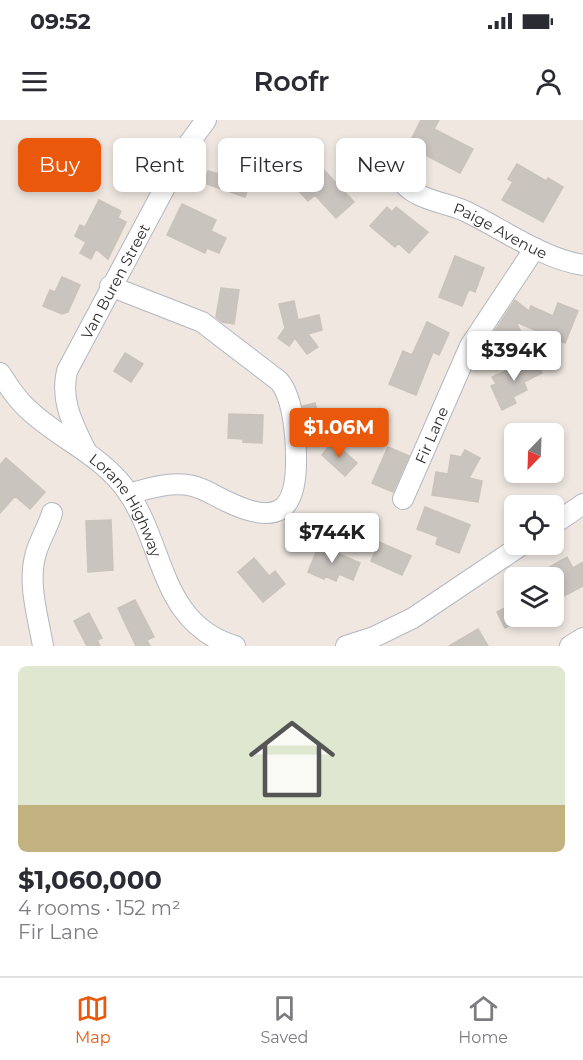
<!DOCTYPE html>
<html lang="en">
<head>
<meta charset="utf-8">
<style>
  :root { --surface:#fff; --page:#f2f2f3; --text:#2b2b33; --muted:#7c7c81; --line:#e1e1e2; --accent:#ea580c }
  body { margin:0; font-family:Montserrat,sans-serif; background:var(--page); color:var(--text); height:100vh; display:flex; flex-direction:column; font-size:22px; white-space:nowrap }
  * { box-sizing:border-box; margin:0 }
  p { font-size:20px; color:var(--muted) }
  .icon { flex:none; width:33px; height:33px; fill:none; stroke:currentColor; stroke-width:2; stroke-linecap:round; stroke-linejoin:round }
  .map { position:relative; height:526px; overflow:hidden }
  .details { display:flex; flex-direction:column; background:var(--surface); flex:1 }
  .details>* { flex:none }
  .hud { position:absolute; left:18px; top:18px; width:548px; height:54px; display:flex; gap:12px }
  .needle { width:39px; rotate:203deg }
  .fabs { position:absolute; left:504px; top:303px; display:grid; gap:12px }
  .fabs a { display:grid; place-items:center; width:60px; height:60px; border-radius:9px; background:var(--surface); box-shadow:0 3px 9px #0003; font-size:30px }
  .price { position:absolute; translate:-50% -51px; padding:0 14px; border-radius:6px; background:#fff; color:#222; font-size:20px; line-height:39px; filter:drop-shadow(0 2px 3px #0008) }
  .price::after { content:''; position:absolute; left:50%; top:36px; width:18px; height:14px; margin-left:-9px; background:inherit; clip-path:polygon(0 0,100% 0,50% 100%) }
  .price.active { background:var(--accent); color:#fff }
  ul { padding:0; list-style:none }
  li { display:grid; align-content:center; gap:12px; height:318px; padding:0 18px }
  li+li { border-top:2px solid var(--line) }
  li span { display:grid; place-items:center; height:186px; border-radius:9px; color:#555 }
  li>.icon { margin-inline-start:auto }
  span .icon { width:108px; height:108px; fill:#fffc; stroke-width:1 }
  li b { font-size:26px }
  .pill { padding:0 21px; border-radius:9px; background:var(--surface); box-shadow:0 3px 9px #0003; font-size:21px; line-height:54px }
  .pill.active { background:var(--accent); color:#fff }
  .status { display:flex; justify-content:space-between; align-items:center; height:42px; padding:0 30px; background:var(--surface); direction:ltr }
  .status svg { height:16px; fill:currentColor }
  header { display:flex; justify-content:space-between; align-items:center; height:78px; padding:0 18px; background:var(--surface); font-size:27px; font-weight:600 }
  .tabs { display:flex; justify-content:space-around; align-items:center; height:84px; border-top:2px solid var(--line); background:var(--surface); font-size:16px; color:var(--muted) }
  .tabs a { display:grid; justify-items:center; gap:3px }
  .tabs .active { color:var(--accent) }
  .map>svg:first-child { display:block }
  .building { fill:#cac4bf; stroke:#cac3b9; stroke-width:1.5 }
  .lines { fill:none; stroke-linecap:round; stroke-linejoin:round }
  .minor-casing { stroke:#b3b7c1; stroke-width:22 }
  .minor { stroke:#fff; stroke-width:20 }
  .labels { text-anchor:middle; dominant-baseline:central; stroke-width:4.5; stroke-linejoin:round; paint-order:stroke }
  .street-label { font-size:15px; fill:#2d2d2d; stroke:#fff }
</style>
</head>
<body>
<div class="status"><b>09:52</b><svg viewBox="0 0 49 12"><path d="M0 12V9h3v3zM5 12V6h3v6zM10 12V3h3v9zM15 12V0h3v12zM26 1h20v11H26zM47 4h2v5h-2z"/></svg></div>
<header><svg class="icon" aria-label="menu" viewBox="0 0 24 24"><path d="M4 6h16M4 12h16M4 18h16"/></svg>Roofr<svg class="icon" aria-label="person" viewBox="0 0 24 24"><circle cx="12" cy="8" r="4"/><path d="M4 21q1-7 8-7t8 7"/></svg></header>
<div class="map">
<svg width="583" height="526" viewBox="0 0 583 526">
  <rect width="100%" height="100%" fill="#efe7e0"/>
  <path class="building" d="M 421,0 L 439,0 L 434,9 L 473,29 L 460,53 L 408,26 Z
    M 304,43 L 315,55 L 323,49 L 354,82 L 336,98 L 315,75 L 308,81 L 287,58 Z
    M 517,44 L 546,61 L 548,58 L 563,67 L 543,102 L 502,80 L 513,62 L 508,59 Z
    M 220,49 L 251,60 L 245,77 L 204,63 L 208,51 L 218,54 Z
    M 99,80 L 121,91 L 118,98 L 126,102 L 108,139 L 96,129 L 91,139 L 80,133 L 86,122 L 75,116 L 80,105 L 85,107 Z
    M 182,84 L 216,100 L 211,111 L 226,118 L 219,133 L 207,128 L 205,133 L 167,115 Z
    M 387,87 L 392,92 L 396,87 L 428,112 L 409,133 L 398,123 L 395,127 L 370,106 Z
    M 455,136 L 484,148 L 475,172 L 469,169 L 462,186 L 439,177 Z
    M 62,157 L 80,165 L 68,192 L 62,194 L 43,186 L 50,170 L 55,172 Z
    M 221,168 L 239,170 L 234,204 L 222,202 L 216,197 Z
    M 515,180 L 529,191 L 531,186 L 553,196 L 558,183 L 578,191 L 565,223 L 516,202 L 525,220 L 519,233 L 489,220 Z
    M 294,181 L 298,200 L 319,195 L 322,210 L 308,214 L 318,227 L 307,234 L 295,218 L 289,226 L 278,218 L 285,208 L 279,184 Z
    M 427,202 L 449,213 L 439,235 L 433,232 L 416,275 L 389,264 L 403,231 L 412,235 Z
    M 125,233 L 143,244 L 131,262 L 114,251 Z
    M 535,238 L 542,253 L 524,262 L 527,270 L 513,277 L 516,283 L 502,290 L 491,266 L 496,264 L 492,257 Z
    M 315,283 L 322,310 L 307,314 L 303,286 Z
    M 229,294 L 263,295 L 262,323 L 243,322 L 243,319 L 228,318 Z
    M 333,321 L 357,343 L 345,356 L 322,335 Z
    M 388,327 L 409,336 L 393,372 L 372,363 Z
    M 465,330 L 480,338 L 469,358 L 482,361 L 478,382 L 432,375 L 436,352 L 448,354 L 451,335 L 461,337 Z
    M 6,338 L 45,372 L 30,389 L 15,376 L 0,393 L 0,345 Z
    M 425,387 L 470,405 L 459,433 L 436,424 L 438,417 L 417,409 Z
    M 111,400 L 113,450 L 88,452 L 86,401 Z
    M 321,420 L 334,426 L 332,431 L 360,443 L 353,460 L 339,454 L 336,461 L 325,456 L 324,459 L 308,452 Z
    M 379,422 L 411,436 L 402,455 L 371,441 Z
    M 567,437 L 573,448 L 583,442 L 583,466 L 562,477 L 554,462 L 554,458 L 551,458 L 546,449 Z
    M 254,438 L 269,456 L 275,451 L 285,464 L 263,482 L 238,452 Z
    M 135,480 L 154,517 L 147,520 L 150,526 L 136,526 L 118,488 Z
    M 514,483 L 514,503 L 505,508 L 497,492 Z
    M 89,493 L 102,518 L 97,520 L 100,526 L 87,526 L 74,501 Z
    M 478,509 L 488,526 L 449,526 Z"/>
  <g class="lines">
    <g class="minor-casing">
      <g id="minor">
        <path id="s1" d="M 393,52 C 400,60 407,69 417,74 C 432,82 449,84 465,91 C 503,109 541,138 583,145"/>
        <path d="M 110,166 L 202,202 L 279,261 C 293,277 296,316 296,337 C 297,393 277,406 226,381 C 215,376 205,369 193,366 C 172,361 149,368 129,374"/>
        <path id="s2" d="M 0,253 C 9,267 18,281 31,292 C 63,321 105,337 129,374 C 165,428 161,504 235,526"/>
        <path id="s3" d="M 86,331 C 73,304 60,281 67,251 L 187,26 L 206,0"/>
        <path id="s4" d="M 403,379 L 470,226 L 535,128"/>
        <path d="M 554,404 L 583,384"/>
        <path d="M 43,526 C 38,497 27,462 36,433 C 40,419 48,407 52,393"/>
        <path d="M 346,526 L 374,517 L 413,498 L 523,424"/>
        <path d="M 570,526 L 583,518"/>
      </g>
    </g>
    <use href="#minor" class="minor"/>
  </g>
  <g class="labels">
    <g class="street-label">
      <text stroke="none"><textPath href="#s1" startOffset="124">Paige Avenue</textPath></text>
      <text stroke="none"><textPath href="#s3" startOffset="186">Van Buren Street</textPath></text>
      <text stroke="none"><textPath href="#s4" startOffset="70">Fir Lane</textPath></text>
      <text stroke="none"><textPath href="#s2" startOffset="186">Lorane Highway</textPath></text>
    </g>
  </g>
</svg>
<div class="fabs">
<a><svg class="needle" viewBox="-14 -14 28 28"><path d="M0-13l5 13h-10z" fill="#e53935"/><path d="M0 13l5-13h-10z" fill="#7c7c81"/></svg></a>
<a><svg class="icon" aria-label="locate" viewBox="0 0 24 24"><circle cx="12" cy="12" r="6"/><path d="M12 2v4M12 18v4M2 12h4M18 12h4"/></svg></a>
<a><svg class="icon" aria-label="layers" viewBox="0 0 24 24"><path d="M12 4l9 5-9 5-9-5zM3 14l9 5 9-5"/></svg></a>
</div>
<b class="price" style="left:514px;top:262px">$394K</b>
<b class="price active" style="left:339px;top:339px">$1.06M</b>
<b class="price" style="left:332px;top:444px">$744K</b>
<div class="hud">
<a class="pill active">Buy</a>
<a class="pill">Rent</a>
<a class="pill">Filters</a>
<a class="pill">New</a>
</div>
</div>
<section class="details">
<ul>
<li><span style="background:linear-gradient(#dfe7d0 75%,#c2b280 0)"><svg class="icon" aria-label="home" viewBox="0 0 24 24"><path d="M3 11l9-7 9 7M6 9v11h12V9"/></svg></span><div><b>$1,060,000</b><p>4 rooms · 152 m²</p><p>Fir Lane</p></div></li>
</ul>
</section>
<nav class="tabs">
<a class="active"><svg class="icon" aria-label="map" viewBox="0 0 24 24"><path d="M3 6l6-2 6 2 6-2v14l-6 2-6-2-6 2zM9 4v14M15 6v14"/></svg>Map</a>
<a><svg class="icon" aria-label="saved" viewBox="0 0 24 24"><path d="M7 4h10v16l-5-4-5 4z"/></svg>Saved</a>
<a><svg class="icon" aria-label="home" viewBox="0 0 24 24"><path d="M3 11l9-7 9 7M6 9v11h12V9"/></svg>Home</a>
</nav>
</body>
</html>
